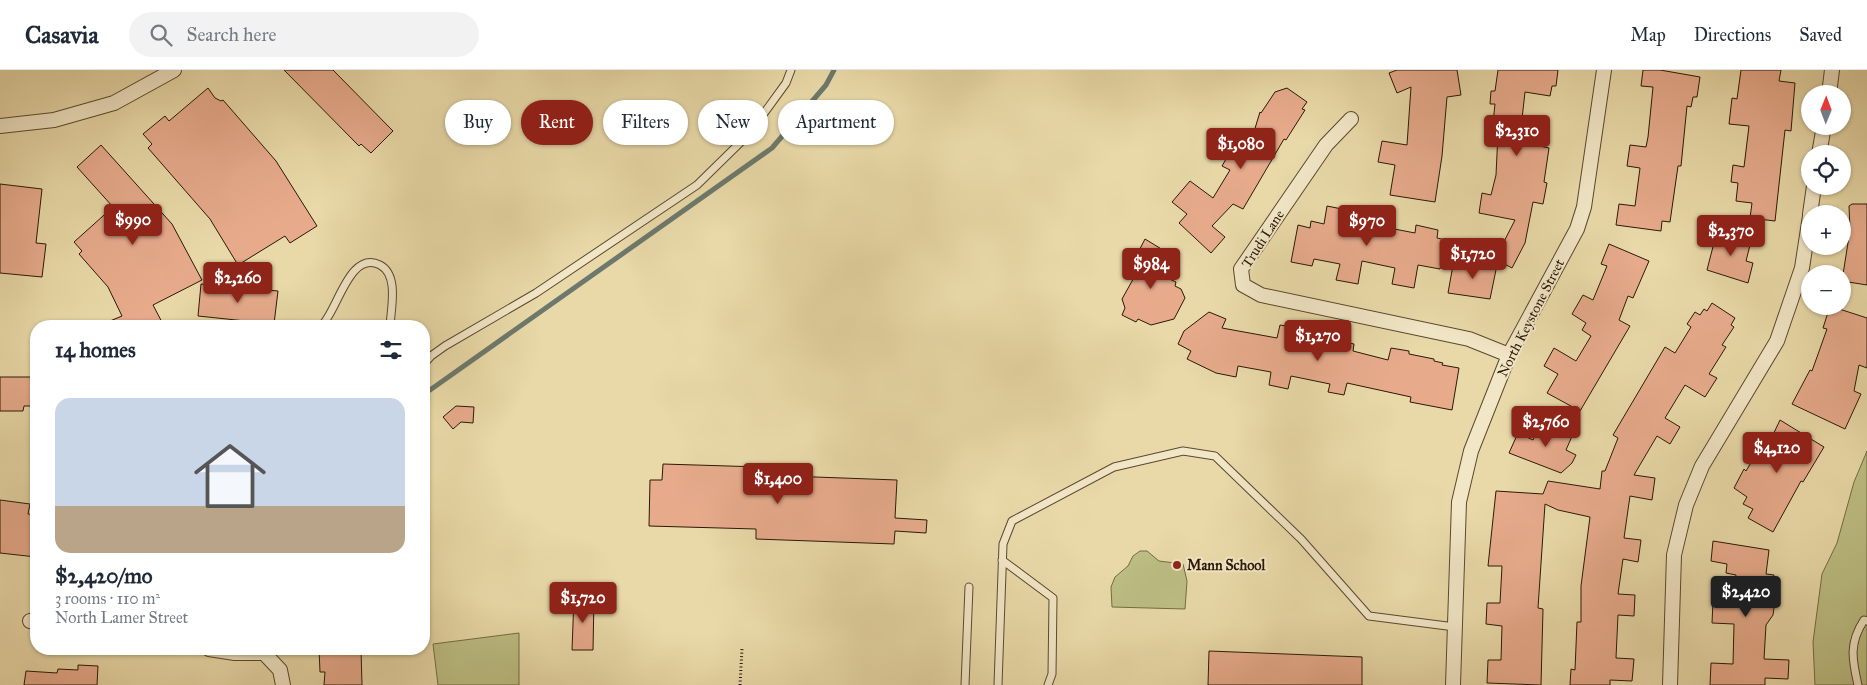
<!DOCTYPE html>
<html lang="en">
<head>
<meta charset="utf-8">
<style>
  :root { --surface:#fff; --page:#f2f2f3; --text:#1f2937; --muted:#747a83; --line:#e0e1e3; --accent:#8f2418 }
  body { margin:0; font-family:"IM FELL Great Primer",serif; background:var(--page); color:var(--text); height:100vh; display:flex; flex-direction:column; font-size:19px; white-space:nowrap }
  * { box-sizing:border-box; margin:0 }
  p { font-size:16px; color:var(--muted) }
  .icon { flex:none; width:28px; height:28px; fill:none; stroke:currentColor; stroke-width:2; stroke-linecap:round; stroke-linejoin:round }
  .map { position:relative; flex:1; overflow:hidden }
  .side { position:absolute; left:30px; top:250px; width:400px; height:335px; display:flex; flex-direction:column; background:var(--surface); border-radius:20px; box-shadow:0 1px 4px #0004 }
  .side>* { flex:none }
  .hud { position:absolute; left:445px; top:30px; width:475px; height:45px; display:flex; gap:10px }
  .needle { width:32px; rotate:1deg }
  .fabs { position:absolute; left:1801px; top:15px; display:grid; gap:10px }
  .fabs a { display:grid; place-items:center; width:50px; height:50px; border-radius:50%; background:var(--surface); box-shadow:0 1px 4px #0004; font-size:25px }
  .price { position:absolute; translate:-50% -42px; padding:0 11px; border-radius:5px; background:var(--accent); color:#fff; font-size:16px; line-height:32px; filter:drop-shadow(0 1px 2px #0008) }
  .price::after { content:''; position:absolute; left:50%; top:30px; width:15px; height:11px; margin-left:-8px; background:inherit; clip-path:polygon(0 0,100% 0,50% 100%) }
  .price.on { background:#222; color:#fff }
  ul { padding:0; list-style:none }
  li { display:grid; align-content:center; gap:10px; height:265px; padding:0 25px }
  li span { display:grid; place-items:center; height:155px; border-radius:15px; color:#555 }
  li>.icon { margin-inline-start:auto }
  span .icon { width:90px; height:90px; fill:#fffc; stroke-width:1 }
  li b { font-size:21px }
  h2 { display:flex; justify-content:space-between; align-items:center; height:60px; padding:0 25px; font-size:21px }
  .chip { padding:0 18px; border-radius:22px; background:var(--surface); box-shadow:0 1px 4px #0004; font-size:18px; line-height:45px }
  .chip.on { background:var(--accent); color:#fff }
  header { display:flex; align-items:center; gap:30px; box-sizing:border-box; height:70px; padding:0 25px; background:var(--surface); border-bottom:1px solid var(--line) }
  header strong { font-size:24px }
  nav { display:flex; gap:28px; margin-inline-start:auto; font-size:18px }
  .search { width:350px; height:45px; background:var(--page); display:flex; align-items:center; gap:12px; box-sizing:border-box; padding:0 18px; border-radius:28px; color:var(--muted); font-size:19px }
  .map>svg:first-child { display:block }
  .green { fill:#bcbe83; stroke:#736c44 }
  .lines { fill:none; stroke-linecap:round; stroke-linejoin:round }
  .stream { stroke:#6d796c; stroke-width:5 }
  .building { fill:#e7ab8c; stroke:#2a1906 }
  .service-casing { stroke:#5a492e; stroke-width:9 }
  .minor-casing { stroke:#5a492e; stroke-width:16 }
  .path { stroke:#2a1906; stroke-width:3; stroke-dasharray:1 2.5; stroke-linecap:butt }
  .service { stroke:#f1e6c6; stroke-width:7 }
  .minor { stroke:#f1e6c6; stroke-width:14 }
  .poi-dot { fill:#8f2418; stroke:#f1e6c6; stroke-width:2 }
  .labels { text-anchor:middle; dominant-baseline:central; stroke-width:4; stroke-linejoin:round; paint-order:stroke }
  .street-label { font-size:14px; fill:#2a1906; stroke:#f1e6c6 }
  .poi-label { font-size:14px; font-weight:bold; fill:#2a1906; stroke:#f1e6c6; text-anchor:start }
</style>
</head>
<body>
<header>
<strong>Casavia</strong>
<div class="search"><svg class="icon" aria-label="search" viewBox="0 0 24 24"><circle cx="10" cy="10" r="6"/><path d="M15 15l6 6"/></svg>Search here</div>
<nav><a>Map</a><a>Directions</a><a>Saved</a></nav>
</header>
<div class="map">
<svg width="1867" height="615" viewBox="0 0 1867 615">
  <rect width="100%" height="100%" fill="#e9d9a8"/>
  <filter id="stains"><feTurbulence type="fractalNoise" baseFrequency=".004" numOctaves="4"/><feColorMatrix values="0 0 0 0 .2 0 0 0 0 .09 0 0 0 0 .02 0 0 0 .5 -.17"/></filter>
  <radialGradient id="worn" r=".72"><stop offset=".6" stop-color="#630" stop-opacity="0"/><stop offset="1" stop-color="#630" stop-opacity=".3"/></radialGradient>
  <path class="green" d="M 1867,381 L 1867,615 L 1815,615 L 1813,572 L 1822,504 L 1837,473 L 1854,412 Z
    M 1140,481 L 1147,481 L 1159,491 L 1183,494 L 1187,511 L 1185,539 L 1112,537 L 1111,517 L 1115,507 L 1128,496 L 1133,486 Z
    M 519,563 L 519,615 L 438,615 L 433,574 Z"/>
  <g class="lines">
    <path class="stream" d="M 430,320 L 772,78 L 826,15 L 834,0"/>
  </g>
  <path class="building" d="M 284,0 L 333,0 L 393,61 L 371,83 L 361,74 L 359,76 Z
    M 1397,0 L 1457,0 L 1461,25 L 1447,27 L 1442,86 L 1435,132 L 1390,125 L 1395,95 L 1378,92 L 1382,71 L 1407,75 L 1411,17 L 1397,23 L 1389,3 Z
    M 1498,0 L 1558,0 L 1556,16 L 1552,16 L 1550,26 L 1525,22 L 1522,49 L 1533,50 L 1530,74 L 1549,78 L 1544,112 L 1547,113 L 1543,134 L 1533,132 L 1525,173 L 1512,198 L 1495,189 L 1515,150 L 1479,143 L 1482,123 L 1491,125 L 1496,105 L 1498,63 L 1492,62 L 1495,34 L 1490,34 L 1491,21 L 1495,21 Z
    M 1643,0 L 1660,0 L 1700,7 L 1697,27 L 1693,27 L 1691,37 L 1687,36 L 1681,96 L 1678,96 L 1670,152 L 1662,151 L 1661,161 L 1616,155 L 1619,134 L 1635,136 L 1640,98 L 1627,96 L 1630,75 L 1646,77 L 1648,67 L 1653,17 L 1641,16 Z
    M 1741,0 L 1781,0 L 1779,11 L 1795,13 L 1791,61 L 1785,60 L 1775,151 L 1750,148 L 1752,133 L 1736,131 L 1738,113 L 1731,112 L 1733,95 L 1744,97 L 1749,56 L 1729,54 L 1732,28 L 1737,29 Z
    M 208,18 L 215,28 L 221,31 L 223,30 L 276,91 L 317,156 L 290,173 L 285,166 L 238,195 L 210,149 L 148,78 L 152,74 L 143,64 L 165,46 L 169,51 Z
    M 1287,18 L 1307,32 L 1302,39 L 1305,40 L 1286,70 L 1284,69 L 1243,139 L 1233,134 L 1212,156 L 1225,167 L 1211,183 L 1179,153 L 1187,144 L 1172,132 L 1190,111 L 1213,128 L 1230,100 L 1222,96 L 1237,70 L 1249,78 L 1260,42 L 1261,43 L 1275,22 Z
    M 101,75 L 172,154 L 202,210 L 153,235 L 164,256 L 98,256 L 122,246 L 108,217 L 79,184 L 82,181 L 74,172 L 113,137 L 77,97 Z
    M 0,114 L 42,119 L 36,173 L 46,174 L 42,207 L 0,203 Z
    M 1852,134 L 1867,134 L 1867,215 L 1842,211 L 1850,160 L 1849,136 Z
    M 1327,136 L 1347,140 L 1346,145 L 1385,152 L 1384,157 L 1415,163 L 1416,155 L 1438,160 L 1437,168 L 1446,170 L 1440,199 L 1418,195 L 1414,218 L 1392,214 L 1395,198 L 1362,191 L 1358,214 L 1336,210 L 1340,194 L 1314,189 L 1312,196 L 1291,192 L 1298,155 L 1310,158 L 1311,151 L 1324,154 Z
    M 1717,161 L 1751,171 L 1746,191 L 1753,193 L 1748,213 L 1707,200 Z
    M 1145,169 L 1163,180 L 1152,201 L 1176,212 L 1175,216 L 1181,219 L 1185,228 L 1174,249 L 1151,255 L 1138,249 L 1136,252 L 1122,245 L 1125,238 L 1122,229 L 1136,204 L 1129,200 Z
    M 1609,174 L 1649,191 L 1633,228 L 1628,226 L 1619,250 L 1630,256 L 1580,341 L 1547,323 L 1558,304 L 1544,296 L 1554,278 L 1576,291 L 1591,266 L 1582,260 L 1586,253 L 1572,244 L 1583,225 L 1593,230 L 1607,196 L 1601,194 Z
    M 1475,191 L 1497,195 L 1490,229 L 1448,223 L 1453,195 L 1473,199 Z
    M 201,214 L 278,221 L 274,254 L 198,246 Z
    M 1712,233 L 1735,248 L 1731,255 L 1734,257 L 1722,275 L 1726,277 L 1709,304 L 1717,308 L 1705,327 L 1685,315 L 1665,348 L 1680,357 L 1670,374 L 1657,366 L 1634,405 L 1655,408 L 1652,430 L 1630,426 L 1624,468 L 1641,470 L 1638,492 L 1623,489 L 1618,524 L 1635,525 L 1634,546 L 1618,545 L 1616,588 L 1634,589 L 1632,611 L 1610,610 L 1610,615 L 1570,615 L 1571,599 L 1575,600 L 1577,552 L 1581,552 L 1581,516 L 1590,447 L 1558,440 L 1545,434 L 1538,538 L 1543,539 L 1541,615 L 1487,613 L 1488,590 L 1501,590 L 1502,556 L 1486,554 L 1487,533 L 1500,533 L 1502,496 L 1488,496 L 1496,421 L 1543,424 L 1548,411 L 1600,419 L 1602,401 L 1605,401 L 1618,368 L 1613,365 L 1665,277 L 1675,283 L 1691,257 L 1687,254 L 1695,242 L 1700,245 L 1704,239 L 1707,241 Z
    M 1830,236 L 1867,248 L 1867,298 L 1859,295 L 1854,321 L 1861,324 L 1845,359 L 1792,334 L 1810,300 L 1812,301 L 1827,259 L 1823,258 Z
    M 1209,242 L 1226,249 L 1222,258 L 1277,268 L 1280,255 L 1320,262 L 1319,267 L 1354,274 L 1353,281 L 1388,290 L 1391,278 L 1409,281 L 1409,284 L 1434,289 L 1434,291 L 1443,293 L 1442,295 L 1459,298 L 1452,340 L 1410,332 L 1411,327 L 1347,313 L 1344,325 L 1328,322 L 1330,314 L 1291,306 L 1288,319 L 1269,315 L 1271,302 L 1238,296 L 1236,307 L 1216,303 L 1187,289 L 1191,281 L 1178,274 L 1184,261 Z
    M 0,307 L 36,307 L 36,336 L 24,336 L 23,341 L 0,341 Z
    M 456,336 L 474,337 L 473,353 L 461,352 L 453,359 L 443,347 Z
    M 1780,350 L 1824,377 L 1803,412 L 1801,411 L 1773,462 L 1748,448 L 1753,439 L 1743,434 L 1747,427 L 1734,418 L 1744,399 L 1746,401 L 1767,366 L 1771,369 Z
    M 1540,351 L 1573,364 L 1566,380 L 1576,385 L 1572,393 L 1561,403 L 1509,383 L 1518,363 L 1533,370 Z
    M 663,394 L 761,397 L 761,405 L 897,410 L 895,448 L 927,450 L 926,463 L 895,461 L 894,474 L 756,469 L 756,459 L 649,456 L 650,410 L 662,410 Z
    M 0,430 L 30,434 L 28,444 L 36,445 L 36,487 L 0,483 Z
    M 1713,471 L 1769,480 L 1766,504 L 1774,505 L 1772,519 L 1760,517 L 1774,538 L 1773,545 L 1766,555 L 1764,589 L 1789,590 L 1788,609 L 1765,608 L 1765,615 L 1710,615 L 1711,593 L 1733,594 L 1734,554 L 1712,553 L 1713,531 L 1732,532 L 1736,505 L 1726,503 L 1727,494 L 1711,491 Z
    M 574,527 L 594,528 L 593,580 L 572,580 Z
    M 319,579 L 361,579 L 362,615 L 324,615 L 325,602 L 320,602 Z
    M 1209,581 L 1362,587 L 1362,615 L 1208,615 Z
    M 78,595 L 98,596 L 97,615 L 24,615 L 26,601 L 57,603 L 58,599 L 78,600 Z"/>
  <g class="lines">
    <g class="service-casing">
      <path id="service" d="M 321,256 C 337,243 349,179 380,195 C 399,205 391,238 390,256
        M 424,294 L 431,286 L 445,276 L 536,223 L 697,115 L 749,64 L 786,13 L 791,0
        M 1002,490 L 1053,528 L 1052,604 L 1048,615
        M 965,615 L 969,517
        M 998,615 L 1003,474 L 1012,451 L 1114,397 L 1183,381 L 1215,386 L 1301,469 L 1369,546 L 1455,557
        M 1858,615 C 1852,589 1849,573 1864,550 L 1867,551"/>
    </g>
    <g class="minor-casing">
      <path id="minor" d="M 1829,24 L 1832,0
        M 1351,49 L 1326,75 L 1241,199 L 1243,215 L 1261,225 L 1469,269 L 1509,285
        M 0,56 L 54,50 L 114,33 L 174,0
        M 1819,84 L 1824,56
        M 1810,144 L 1814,116
        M 30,551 L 36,552
        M 209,579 L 235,583 L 264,583 L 280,600 L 283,615
        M 1453,615 L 1459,432 L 1471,381 L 1509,285 L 1577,159 L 1584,137 L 1604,0
        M 1670,615 L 1674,485 L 1686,435 L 1702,396 L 1777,271 L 1802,198 L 1810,146"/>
    </g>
    <path class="path" d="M 740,615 L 742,579"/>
    <use href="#service" class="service"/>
    <use href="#minor" class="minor"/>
  </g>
  <circle class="poi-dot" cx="1177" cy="495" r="5"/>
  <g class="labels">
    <g class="street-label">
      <text transform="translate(1263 169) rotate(-57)">Trudi Lane</text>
      <text transform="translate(1531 248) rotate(-63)">North Keystone Street</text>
    </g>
    <g class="poi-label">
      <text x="1187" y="495">Mann School</text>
    </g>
  </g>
  <rect width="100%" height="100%" filter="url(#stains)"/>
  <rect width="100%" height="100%" fill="url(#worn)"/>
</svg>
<div class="fabs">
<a><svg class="needle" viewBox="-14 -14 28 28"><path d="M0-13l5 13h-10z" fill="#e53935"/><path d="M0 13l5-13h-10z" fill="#747a83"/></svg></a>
<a><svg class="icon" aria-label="locate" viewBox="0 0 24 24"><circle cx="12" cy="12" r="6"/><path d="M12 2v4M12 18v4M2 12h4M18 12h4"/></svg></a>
<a>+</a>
<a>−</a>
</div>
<b class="price" style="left:1517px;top:87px">$2,310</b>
<b class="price" style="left:1241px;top:100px">$1,080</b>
<b class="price" style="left:133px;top:176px">$990</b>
<b class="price" style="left:1367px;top:177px">$970</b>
<b class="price" style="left:1731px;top:187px">$2,370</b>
<b class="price" style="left:1473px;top:210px">$1,720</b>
<b class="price" style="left:1151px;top:220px">$984</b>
<b class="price" style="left:238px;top:234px">$2,260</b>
<b class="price" style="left:1318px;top:292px">$1,270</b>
<b class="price" style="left:1546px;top:378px">$2,760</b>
<b class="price" style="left:1777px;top:404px">$4,120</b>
<b class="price" style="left:778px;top:435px">$1,400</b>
<b class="price on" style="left:1746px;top:548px">$2,420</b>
<b class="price" style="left:583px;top:554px">$1,720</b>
<div class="hud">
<a class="chip">Buy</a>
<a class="chip on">Rent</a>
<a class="chip">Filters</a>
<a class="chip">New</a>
<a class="chip">Apartment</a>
</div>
<section class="side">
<h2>14 homes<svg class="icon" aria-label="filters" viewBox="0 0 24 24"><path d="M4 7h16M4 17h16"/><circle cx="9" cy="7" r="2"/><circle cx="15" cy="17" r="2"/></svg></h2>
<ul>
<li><span style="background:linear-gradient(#c9d6e8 70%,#b9a48a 0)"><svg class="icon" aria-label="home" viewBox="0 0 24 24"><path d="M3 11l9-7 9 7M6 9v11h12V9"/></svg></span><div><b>$2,420/mo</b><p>3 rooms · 110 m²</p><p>North Lamer Street</p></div></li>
</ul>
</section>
</div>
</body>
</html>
